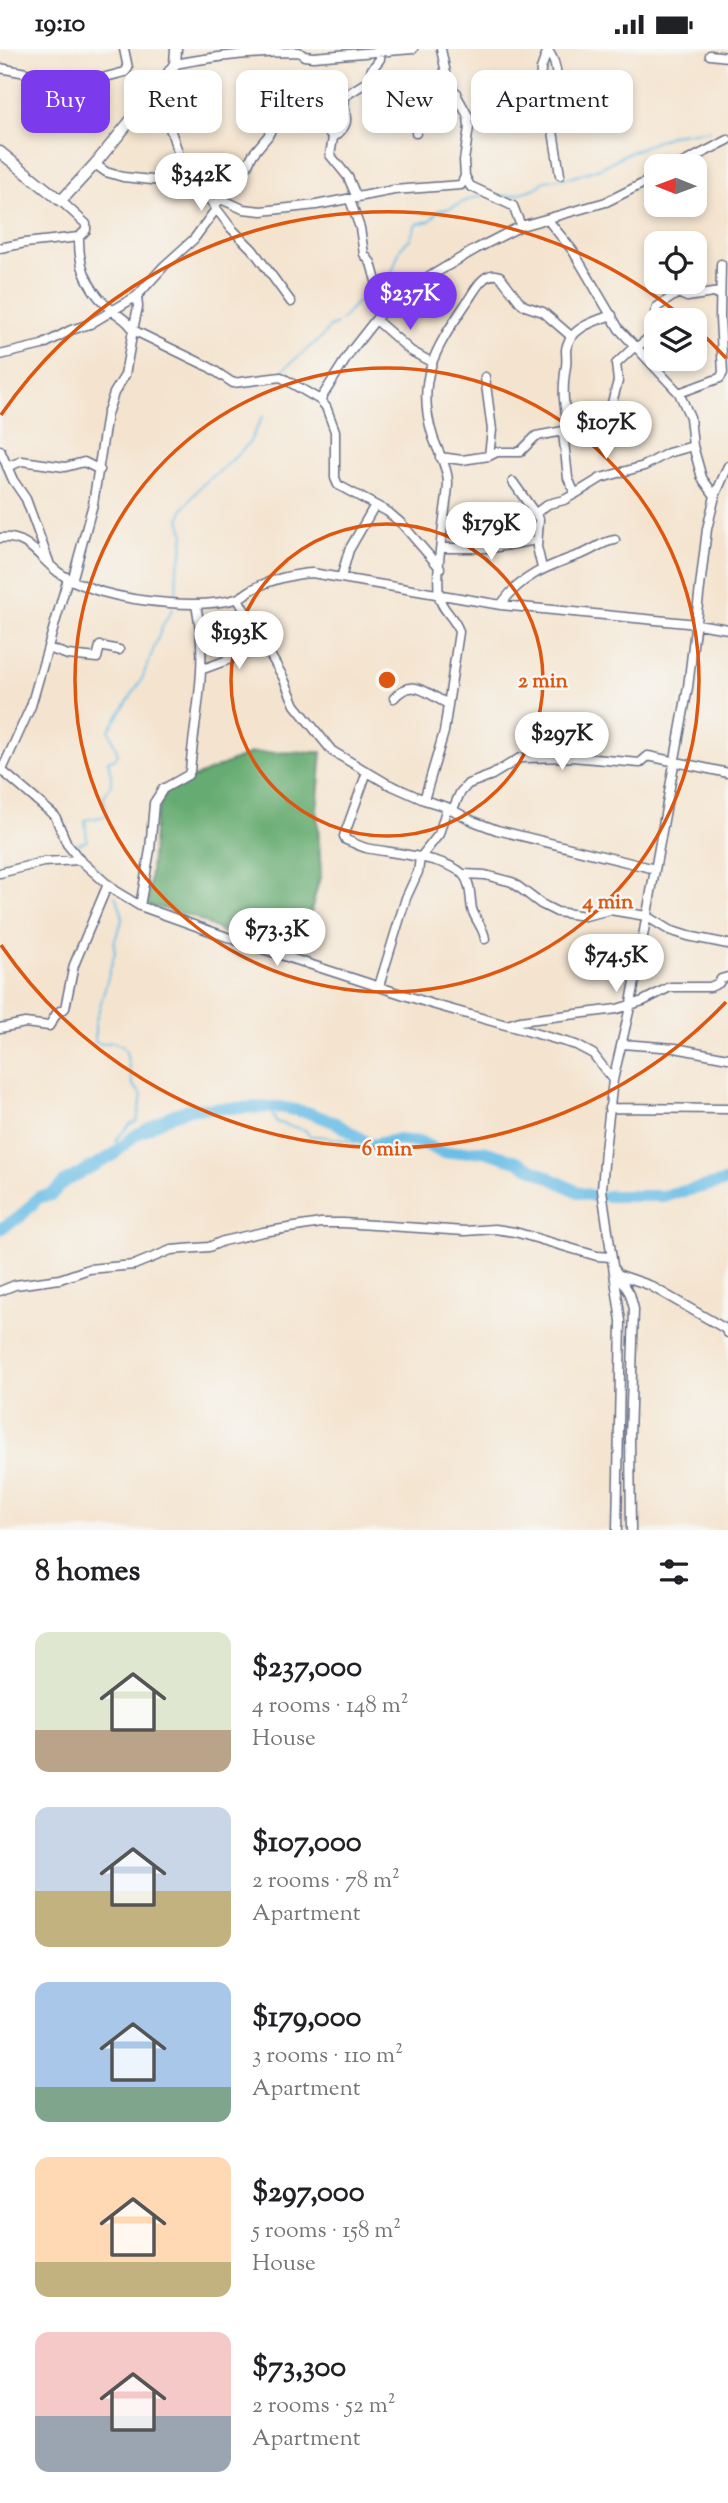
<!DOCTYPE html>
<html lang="en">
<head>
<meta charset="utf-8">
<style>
  :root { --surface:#fff; --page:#f6f6f6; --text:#202124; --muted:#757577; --accent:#7c3aed }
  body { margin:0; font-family:"Sorts Mill Goudy",serif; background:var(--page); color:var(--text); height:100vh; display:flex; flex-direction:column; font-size:26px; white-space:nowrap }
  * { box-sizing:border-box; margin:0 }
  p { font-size:23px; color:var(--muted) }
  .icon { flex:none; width:38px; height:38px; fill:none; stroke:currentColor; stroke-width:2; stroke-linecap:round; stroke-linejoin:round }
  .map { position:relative; height:1481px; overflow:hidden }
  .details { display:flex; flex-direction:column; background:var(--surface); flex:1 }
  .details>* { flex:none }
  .top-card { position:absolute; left:21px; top:21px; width:686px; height:63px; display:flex; gap:14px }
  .needle { width:46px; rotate:271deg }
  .tools { position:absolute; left:644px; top:105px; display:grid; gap:14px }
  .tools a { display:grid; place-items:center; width:63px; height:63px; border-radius:14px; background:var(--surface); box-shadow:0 4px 10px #0003; font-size:35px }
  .price { position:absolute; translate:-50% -60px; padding:0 16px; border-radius:24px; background:#fff; color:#222; font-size:23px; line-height:46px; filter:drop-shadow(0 2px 4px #0008) }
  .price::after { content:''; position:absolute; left:50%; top:42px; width:21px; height:16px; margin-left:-10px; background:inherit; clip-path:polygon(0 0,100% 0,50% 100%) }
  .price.active { background:var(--accent); color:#fff }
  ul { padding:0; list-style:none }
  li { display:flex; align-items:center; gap:21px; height:175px; padding:0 35px }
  li span { display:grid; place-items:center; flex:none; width:196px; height:140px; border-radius:14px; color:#555 }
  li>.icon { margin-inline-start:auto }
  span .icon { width:84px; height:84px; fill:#fffc; stroke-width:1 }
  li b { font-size:30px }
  h2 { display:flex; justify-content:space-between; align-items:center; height:84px; padding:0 35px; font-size:30px }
  .tag { padding:0 24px; border-radius:14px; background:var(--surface); box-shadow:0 4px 10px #0003; font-size:24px; line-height:63px }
  .tag.active { background:var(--accent); color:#fff }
  .status { display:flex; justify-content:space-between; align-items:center; height:49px; padding:0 35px; background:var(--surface); direction:ltr }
  .status svg { height:19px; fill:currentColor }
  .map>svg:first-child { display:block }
  .forest { fill:#66ab71; stroke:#406d68; stroke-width:2 }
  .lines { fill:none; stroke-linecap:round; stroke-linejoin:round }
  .stream { stroke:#6abde6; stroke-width:2 }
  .river { stroke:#6abde6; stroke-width:12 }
  .minor-casing { stroke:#676e86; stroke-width:11 }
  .tertiary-casing { stroke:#676e86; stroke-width:13 }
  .minor { stroke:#fff; stroke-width:8 }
  .tertiary { stroke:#fff; stroke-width:10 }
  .ring { fill:none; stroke:#de5710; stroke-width:3.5 }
  .centre { fill:#de5710; stroke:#f6f6f2; stroke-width:3.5 }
  .ring-label { font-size:21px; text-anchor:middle; font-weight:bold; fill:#de5710; stroke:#f6f6f2; stroke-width:5; stroke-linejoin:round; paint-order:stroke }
</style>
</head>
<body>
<div class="status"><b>19:10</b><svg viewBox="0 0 49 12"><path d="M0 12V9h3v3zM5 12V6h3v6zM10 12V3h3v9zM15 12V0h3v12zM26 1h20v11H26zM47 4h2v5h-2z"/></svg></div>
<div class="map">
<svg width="728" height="1481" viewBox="0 0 728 1481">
  <rect width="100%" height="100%" fill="#f6f6f2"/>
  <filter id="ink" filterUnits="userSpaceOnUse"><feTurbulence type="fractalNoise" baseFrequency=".0143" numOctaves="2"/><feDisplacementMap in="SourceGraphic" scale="14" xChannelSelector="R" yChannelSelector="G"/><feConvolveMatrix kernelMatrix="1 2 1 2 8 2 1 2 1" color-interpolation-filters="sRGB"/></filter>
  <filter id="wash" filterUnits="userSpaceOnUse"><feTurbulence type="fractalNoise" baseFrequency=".00686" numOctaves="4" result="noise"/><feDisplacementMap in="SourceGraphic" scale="28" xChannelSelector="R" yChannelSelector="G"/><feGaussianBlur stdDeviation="1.57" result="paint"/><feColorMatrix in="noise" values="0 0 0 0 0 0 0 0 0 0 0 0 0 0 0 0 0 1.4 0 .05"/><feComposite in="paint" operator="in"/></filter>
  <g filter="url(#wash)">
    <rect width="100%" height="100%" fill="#f4e4cf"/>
    <path class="forest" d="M 322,703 L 317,761 L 321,824 L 299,908 L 231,887 L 194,868 L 148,856 L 155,771 L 167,740 L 251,704 Z"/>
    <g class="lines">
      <path class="stream" d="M 499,147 L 514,146 L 536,139 L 545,132 L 573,128 L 600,119 L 624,106 L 672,86 L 709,81
        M 382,233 L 392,223 L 401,198 L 410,190 L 416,175 L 430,172 L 439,161 C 459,160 465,148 483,147
        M 341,272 L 354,256 L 375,240
        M 282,324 L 285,319 L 323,287 L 330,278 L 337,275
        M 176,548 L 177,518 L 182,506 L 184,484 L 180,470 L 183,460 L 200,438 L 230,413 L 249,394 L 263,367
        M 74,798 L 75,796 L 87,792 L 85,771 L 107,767 L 104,749 L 106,743 L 111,736 L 111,726 L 108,712 L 115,709 L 118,705 L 109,681 L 141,632 L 163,576 L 173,559
        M 77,802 L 99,822
        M 115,847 C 133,879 110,880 115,903 L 95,975 L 95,993 L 101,995 L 113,993 L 123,998 L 126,1003 L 133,1036 L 142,1046 L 137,1072 L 130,1075 L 116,1091 L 119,1101
        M 270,1059 L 276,1073 L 305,1081 L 310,1087 C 327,1086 349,1093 368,1095"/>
      <path class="river" d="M 607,1147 L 663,1147 L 728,1132
        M 0,1180 L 20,1168 L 39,1148 L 51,1146 L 64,1133 L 113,1106 L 134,1087 L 170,1067 L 189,1060 L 279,1058 L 310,1064 L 336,1074 L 371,1096 L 397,1091 L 421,1093 L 442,1104 L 483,1102 L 517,1112 L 580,1144 L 599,1148"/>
    </g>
  </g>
  <g filter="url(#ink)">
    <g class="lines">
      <g class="minor-casing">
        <path id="minor" d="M 547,0 C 560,17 559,39 549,57
          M 548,0 L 541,20 L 540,36 L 549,57 L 560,126
          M 710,6 L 728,8
          M 175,15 C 215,7 258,3 299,3 L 304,7 L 313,8 L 413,0
          M 0,19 L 31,25 L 44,56 L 45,63
          M 150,47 L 164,62 L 190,138
          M 76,53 L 81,39 L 93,35 L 98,30 L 125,23 L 128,19 L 124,0
          M 416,84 L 416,74 L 431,51 L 457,44
          M 333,89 C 353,73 345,69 343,48 L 367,33 L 372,20 L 380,10 L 380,2
          M 95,115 L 106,123 L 123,128 L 181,134 L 207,147 L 231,179 L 253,201 L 291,253
          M 677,117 L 728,91
          M 465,127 L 470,137 L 513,157 L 521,177
          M 221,150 L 225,139 L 246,119 L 253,105 L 268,87 L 276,71 L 293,59 L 307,53 L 333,89 L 330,106 L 348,128 L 357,149
          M 350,151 L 360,179 L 364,205 L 371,214 L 376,232 L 388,255
          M 61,152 L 86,175 L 86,181 L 79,188 C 78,217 89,243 113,262 C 120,268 129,272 133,281 L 125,326 L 114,344 L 107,365 L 93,455 L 72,532
          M 214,157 L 221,150 L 243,160 L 262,162 L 316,156 L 394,141 L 461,136 L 465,127 L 464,112 L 469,78 L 468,67 L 447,29 L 441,0
          M 547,170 L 573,202 L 619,280 L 679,344 L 690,368 L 693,397 L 702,429 L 715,447
          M 0,199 L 25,194 L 79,188
          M 137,247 L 138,258 L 133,281 L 209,318 L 233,334 L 281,328 L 320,351 L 326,358 L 335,382 L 335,429 L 338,436 L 388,463 L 402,475 L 440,519
          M 376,271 L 411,302 L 431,313
          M 658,271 L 655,264 L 657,258 L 678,244 L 687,248 L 719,243
          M 636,299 L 646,291 L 656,286
          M 0,306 L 42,296 L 71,281 L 90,275 L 137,247 L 164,217 L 194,190 L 216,160
          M 679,344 L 720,329 L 723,324 L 720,269 L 721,215
          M 320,351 L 351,302 L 388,255 L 400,245 L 476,200 L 521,177 L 606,153 L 656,128
          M 570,381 C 563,356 562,342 566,317 C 567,311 566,306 566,301 C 569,279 595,272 612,266
          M 563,383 L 568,429 L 575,445
          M 0,401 L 13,431 L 26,450 L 49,513
          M 489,407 L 497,403 L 520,403 L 536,387 L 602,375 L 608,368 L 618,332 L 616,315 L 634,298
          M 440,408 L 462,411 L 489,407 L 492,381 L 485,328
          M 7,418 L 22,412 L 65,418 L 84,413 L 100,421
          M 513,433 L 539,470 L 537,498 L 542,519
          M 536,464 L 548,455 L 564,451 L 575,445 L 601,429 L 644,417 L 668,404 L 693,397
          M 0,489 C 29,486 38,508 58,523 C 70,532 87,538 102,543 C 137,553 201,560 236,550 C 243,548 248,542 255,539 C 270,531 294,525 312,524 L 501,556 L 697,575 L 728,580
          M 441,499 L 492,499 L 536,491
          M 341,529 L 349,501 L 375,456
          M 238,550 L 283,628 L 295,656 L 332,702 L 386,734 L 424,751 L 447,758 L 473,772 L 497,781 L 655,820
          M 501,556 C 520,527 548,517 579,506 C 593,502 600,493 615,491
          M 48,599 L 68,606 L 97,609 L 100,597 L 119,601
          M 203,620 L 266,597
          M 394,649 C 412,628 426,644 446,654
          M 0,720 L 55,767 L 67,795 L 80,811 L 115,842 L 140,857 L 241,893 L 432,955 L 576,996 L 593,1005 L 613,1031
          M 2,721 L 31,657 L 68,529
          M 367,723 L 344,787 L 346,791 C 352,793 359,797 366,799 C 389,804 452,808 465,828 C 471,836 470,850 472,860 C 475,871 484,879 485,890
          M 424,751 L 444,683 L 459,583 C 456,569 441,561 439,547 C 436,519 442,488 445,461 C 446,452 448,443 448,434 C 448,419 438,403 433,388 C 414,328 437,298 469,250 C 476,239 485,221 500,227 L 520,253 L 525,257 L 543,263 L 572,288
          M 453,760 L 460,744 L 468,735 L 492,726 L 520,709 L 572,708 L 640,714 L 648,707 L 728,724
          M 0,824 L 43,813 L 80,811
          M 464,825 L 485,826 L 512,833 L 541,855 L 557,863 L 585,867 L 610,861 L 646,867 L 669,881 L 688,887 L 728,895
          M 140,857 L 150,801 L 154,754 L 163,740 L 188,726 L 190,722 C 195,662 209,617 196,556
          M 379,937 L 406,849 L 418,823 L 420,809 L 439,785 L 447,758
          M 507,976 L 520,972 L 617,960 L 643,952 L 670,938 L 710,938 L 719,934 L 721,930 L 728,928
          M 0,979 L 25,974 L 49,977 L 57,964 L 65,959 L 74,916 L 108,835
          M 622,995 L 675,999 L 728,1009
          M 609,1059 L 728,1060
          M 613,1217 L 630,1245 L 634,1260 L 630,1388 L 631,1481
          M 620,1226 L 649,1236 L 724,1279 L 728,1284
          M 0,1242 L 15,1236 L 60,1230 L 89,1220 L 134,1216 L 171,1201 L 209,1198 L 223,1192 L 263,1183 L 321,1174 L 343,1174 L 465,1182 L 495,1180 L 515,1183 L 597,1207 L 611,1208
          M 617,1481 L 621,1272 L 602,1141 L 605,1101 L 613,1031 L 631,954 L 688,638 L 707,480 L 715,447 L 728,417"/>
      </g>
      <g class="tertiary-casing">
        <path id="tertiary" d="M 0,103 L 61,152 L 95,115 L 163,32 L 175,15 L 176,0"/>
      </g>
      <use href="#minor" class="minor"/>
      <use href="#tertiary" class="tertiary"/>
    </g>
  </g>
  <g class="ring">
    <circle cx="387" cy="631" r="156"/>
    <circle cx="387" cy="631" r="312"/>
    <path d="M726 953A468 468 0 0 1 1 896M1 366A468 468 0 0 1 685 270M697 280A468 468 0 0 1 726 309"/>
  </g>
  <circle cx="387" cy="631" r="10" class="centre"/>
  <g class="ring-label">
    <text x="543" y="638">2 min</text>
    <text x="608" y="859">4 min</text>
    <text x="387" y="1106">6 min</text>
  </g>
</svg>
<div class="tools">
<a><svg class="needle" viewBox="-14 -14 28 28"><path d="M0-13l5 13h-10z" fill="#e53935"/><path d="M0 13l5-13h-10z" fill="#757577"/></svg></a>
<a><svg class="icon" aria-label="locate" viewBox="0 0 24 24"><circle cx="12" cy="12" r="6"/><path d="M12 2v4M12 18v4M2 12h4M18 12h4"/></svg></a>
<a><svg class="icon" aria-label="layers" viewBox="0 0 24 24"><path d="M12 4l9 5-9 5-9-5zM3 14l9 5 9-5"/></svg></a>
</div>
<b class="price" style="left:201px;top:164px">$342K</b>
<b class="price active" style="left:410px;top:283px">$237K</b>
<b class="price" style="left:606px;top:412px">$107K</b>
<b class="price" style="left:491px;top:513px">$179K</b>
<b class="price" style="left:239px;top:622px">$193K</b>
<b class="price" style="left:562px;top:723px">$297K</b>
<b class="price" style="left:277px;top:919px">$73.3K</b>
<b class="price" style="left:616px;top:945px">$74.5K</b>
<div class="top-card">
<a class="tag active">Buy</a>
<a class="tag">Rent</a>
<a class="tag">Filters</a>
<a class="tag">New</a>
<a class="tag">Apartment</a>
</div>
</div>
<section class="details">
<h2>8 homes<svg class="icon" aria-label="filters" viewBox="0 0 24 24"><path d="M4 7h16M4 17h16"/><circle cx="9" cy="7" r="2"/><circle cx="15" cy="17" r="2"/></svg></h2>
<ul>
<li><span style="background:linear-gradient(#dfe7d0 70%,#b9a48a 0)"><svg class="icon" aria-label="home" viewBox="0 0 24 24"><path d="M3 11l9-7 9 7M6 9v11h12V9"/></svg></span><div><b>$237,000</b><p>4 rooms · 148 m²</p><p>House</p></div></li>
<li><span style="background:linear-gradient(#c9d6e8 60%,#c2b280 0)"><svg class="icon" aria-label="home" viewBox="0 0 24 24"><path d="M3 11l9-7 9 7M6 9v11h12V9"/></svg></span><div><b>$107,000</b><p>2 rooms · 78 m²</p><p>Apartment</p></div></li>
<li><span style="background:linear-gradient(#a9c7e8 75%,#7fa58c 0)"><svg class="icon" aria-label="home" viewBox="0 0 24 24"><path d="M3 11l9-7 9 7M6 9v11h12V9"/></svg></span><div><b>$179,000</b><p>3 rooms · 110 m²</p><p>Apartment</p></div></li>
<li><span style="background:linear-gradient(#ffd9b3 75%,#c2b280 0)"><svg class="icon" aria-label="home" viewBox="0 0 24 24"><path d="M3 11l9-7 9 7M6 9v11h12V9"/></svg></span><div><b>$297,000</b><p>5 rooms · 158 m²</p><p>House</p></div></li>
<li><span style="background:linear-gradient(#f6c9c9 60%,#9aa5b1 0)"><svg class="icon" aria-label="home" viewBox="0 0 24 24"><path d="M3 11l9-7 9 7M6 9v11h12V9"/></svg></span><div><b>$73,300</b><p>2 rooms · 52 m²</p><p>Apartment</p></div></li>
</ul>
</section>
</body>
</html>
